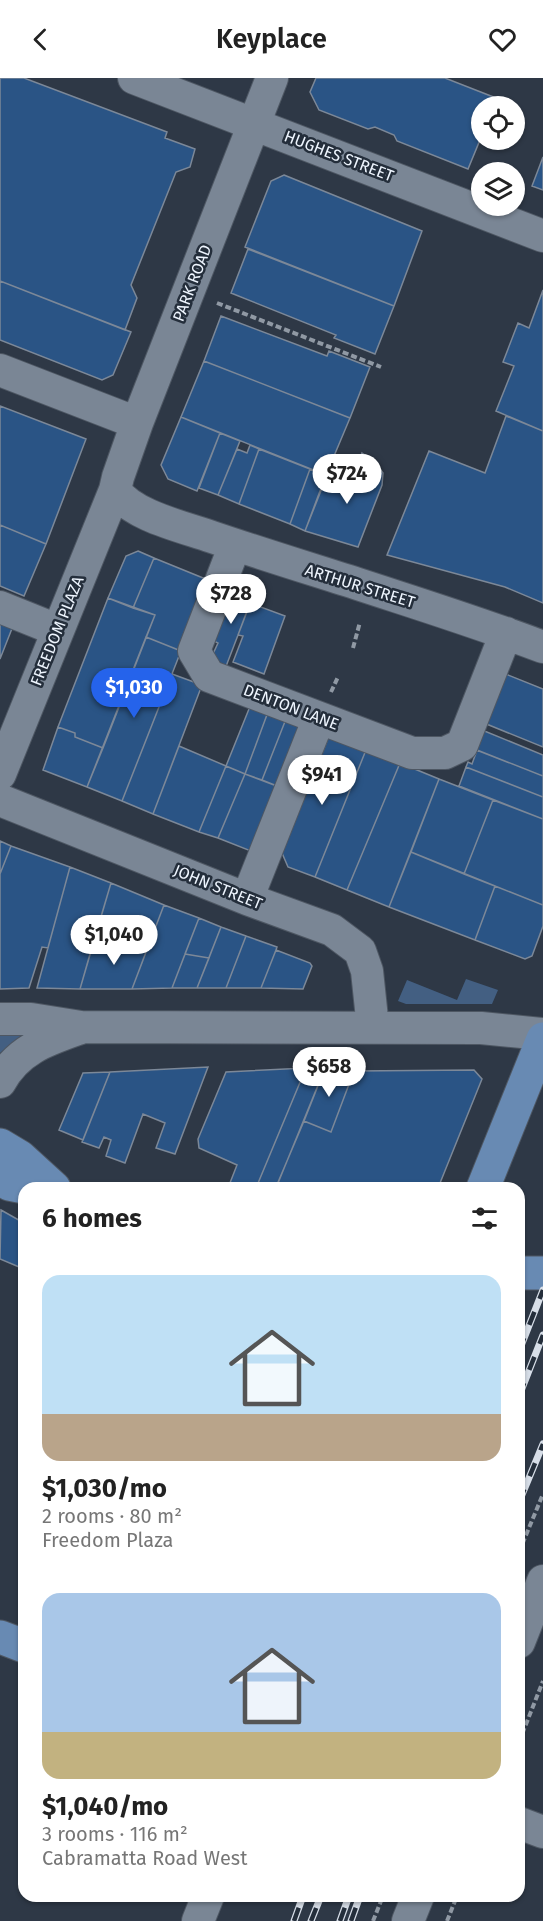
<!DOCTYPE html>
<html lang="en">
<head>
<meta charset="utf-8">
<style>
  :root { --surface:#fff; --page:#f2f2f2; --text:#222; --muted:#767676; --accent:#2563eb }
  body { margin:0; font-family:"Fira Sans",sans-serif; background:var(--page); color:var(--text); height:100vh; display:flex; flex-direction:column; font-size:22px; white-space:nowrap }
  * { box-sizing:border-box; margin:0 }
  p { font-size:20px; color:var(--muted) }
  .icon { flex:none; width:33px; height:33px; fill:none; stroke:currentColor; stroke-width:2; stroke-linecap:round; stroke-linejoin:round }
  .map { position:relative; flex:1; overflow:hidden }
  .details { position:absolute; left:18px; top:1104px; width:507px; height:720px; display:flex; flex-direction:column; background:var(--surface); border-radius:18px; box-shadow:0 2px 4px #0004 }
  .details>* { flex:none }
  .tools { position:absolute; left:471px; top:18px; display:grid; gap:12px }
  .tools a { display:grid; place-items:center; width:54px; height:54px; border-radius:50%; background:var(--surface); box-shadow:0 2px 4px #0004; font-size:30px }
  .price { position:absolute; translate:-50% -51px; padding:0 14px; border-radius:21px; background:#fff; color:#222; font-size:20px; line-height:39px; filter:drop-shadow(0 2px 3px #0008) }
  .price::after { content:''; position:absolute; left:50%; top:36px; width:18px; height:14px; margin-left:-9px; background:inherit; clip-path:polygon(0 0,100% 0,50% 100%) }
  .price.selected { background:var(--accent); color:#fff }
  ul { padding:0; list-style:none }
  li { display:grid; align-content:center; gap:12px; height:318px; padding:0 24px }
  li span { display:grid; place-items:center; height:186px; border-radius:18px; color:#555 }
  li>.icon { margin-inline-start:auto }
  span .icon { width:108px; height:108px; fill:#fffc; stroke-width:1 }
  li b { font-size:26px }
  h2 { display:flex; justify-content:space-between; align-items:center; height:72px; padding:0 24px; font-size:26px }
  header { display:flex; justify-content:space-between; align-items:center; height:78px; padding:0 24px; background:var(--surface); font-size:27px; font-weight:600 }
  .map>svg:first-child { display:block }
  .green { fill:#435f82 }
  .building { fill:#2a5485; stroke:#7c8898; stroke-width:1.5 }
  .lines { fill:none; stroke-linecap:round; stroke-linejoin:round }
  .minor-casing { stroke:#4e5763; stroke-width:34 }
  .major-casing { stroke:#4e5763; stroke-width:35 }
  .path { stroke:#9099a4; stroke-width:4; stroke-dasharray:6 3; stroke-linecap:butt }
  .minor { stroke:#7a8695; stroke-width:32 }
  .major { stroke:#688ab3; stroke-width:33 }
  .rail-casing { stroke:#d7dee8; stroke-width:7 }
  .rail { stroke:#242e3b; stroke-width:4.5; stroke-dasharray:14; stroke-linecap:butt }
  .labels { text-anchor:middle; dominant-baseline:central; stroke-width:5; stroke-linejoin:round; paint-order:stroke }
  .street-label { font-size:16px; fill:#eef5fe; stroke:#242e3b }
</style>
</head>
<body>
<header><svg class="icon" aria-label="back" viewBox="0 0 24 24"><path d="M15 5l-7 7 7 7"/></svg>Keyplace<svg class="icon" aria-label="heart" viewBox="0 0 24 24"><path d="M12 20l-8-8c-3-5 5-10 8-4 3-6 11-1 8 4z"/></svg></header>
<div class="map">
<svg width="543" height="1843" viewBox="0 0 543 1843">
  <rect width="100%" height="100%" fill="#2e3846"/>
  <path class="green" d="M 466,901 L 498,912 L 492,926 L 406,926 L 398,923 L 407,902 L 457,922 Z
    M 0,947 L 18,947 L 22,957 L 0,975 Z"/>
  <path class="building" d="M 0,0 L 24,0 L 167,54 L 165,60 L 195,71 L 190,89 L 176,94 L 131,207 L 137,220 L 125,252 L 0,203 Z
    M 316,0 L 445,0 L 496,20 L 493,28 L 482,28 L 482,57 L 468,91 L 397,63 L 394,57 L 375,49 L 368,51 L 319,32 L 310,14 Z
    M 543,79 L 543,112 L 532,108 Z
    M 284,97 L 422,153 L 394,228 L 245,169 L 271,103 Z
    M 248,171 L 394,228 L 375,276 L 334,260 L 336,257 L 231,215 Z
    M 0,203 L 131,254 L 113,297 L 102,302 L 0,262 Z
    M 543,212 L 543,353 L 496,333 L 514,288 L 503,284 L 518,245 L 529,250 Z
    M 221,238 L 327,278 L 329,273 L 370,289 L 350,340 L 204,283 Z
    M 204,283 L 350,340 L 326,397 L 181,339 Z
    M 0,328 L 86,361 L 46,466 L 0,447 Z
    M 506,338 L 543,353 L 543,525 L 505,509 L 387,477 L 429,373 L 485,395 Z
    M 181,339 L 220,355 L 197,413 L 168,401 L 161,387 Z
    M 220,355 L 240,363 L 218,417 L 199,410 Z
    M 250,367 L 259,371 L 239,426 L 218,417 L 237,371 L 247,375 Z
    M 259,371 L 310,391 L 290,446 L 239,426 Z
    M 362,375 L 375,384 L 383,395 L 382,407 L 358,469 L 305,453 L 326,400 L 338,405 L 340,403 L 350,406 Z
    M 310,391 L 326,397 L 305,453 L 290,446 Z
    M 0,447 L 46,466 L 24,518 L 0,508 Z
    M 138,473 L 154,480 L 133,530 L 108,520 L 126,478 Z
    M 154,480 L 208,502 L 181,573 L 146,559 L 155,537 L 133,530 Z
    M 232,510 L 253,518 L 225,591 L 212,578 L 218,565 L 212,562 Z
    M 108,520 L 155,537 L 103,670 L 75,659 L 75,655 L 58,649 Z
    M 250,525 L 285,538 L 264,596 L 233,584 L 243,558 L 238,557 Z
    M 0,543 L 13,548 L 0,581 Z
    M 146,559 L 181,573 L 122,723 L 87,709 Z
    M 503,595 L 543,611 L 543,669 L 484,645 Z
    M 172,596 L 202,607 L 153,736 L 122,723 Z
    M 251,626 L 268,634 L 245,696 L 226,688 Z
    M 268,634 L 286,641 L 262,702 L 245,696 Z
    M 286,641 L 305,649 L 282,710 L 262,702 Z
    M 58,649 L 75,655 L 75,659 L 103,670 L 87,709 L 43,692 Z
    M 482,652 L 543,677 L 543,698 L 474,671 Z
    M 329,658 L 366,672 L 315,799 L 288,789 L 282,775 Z
    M 179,668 L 226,688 L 199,754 L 153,736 Z
    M 366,672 L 400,685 L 347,812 L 315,799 Z
    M 477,672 L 543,698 L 543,719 L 466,689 L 468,684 L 472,686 Z
    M 400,685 L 439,701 L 389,829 L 347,812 Z
    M 226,688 L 245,696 L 218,760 L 199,754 Z
    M 466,689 L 543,719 L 543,741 L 459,708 Z
    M 245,696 L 282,710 L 256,775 L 218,760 Z
    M 439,701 L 493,722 L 464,796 L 411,774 Z
    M 493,722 L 543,741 L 543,827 L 464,796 Z
    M 0,763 L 11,768 L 0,796 Z
    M 11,768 L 70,789 L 48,870 L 42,869 L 29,910 L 0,911 L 0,796 Z
    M 411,774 L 495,808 L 475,862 L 389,829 Z
    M 70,789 L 111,805 L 80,911 L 37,910 Z
    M 111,805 L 164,827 L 149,866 L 130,859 L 125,873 L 94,862 Z
    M 495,808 L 543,827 L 543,848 L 532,878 L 525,881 L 475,862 Z
    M 164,827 L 199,840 L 172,910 L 132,911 Z
    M 199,840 L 221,849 L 209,880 L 185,876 Z
    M 221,849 L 246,858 L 226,910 L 197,910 Z
    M 246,858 L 277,869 L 276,872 L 261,910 L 226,910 Z
    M 130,859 L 149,866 L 132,911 L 80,911 L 94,862 L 125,873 Z
    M 276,872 L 310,885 L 312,888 L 303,911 L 261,910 Z
    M 185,876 L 209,880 L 197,910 L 172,910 Z
    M 208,989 L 175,1076 L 156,1070 L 165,1045 L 143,1036 L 125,1085 L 106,1078 L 111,1062 L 104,1059 L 99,1070 L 82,1064 L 110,994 Z
    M 306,990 L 256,1110 L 228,1110 L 237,1087 L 199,1070 L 198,1061 L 226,994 Z
    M 306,990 L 325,990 L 276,1110 L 256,1110 Z
    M 325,990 L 354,993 L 331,1054 L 304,1043 Z
    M 474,992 L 482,1001 L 438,1110 L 276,1109 L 304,1043 L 331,1054 L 354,993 Z
    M 110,994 L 83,1062 L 59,1052 L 83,995 Z
    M 1,1132 L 24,1145 L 24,1191 L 0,1181 Z"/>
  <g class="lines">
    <g class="minor-casing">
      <path id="minor" d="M 134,0 L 543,158
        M 0,292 L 137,345
        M 115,412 C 132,438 184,449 212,459 C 262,476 311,491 361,507 C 422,527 483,546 543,569
        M 235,467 L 194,573 L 209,598 L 412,675 L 445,675 L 462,667 L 506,555
        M 0,529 L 57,552
        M 0,696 L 115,412 L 118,399 L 137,345 L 272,0
        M 0,722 L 247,821 L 332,852 L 360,873 L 367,893 L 373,950
        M 247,821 L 319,640
        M 0,941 L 31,941 L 81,949 L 481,950 L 543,956
        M 0,1004 C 18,971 47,962 81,950
        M 519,1564 L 543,1503
        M 519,1745 L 543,1754
        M 198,1843 L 208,1818
        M 408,1843 L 418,1818"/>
    </g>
    <g class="major-casing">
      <path id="major" d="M 0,1067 L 20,1079 L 54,1110
        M 0,1100 L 9,1106 L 29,1110
        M 483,1110 L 543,961
        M 519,1195 L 543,1195
        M 0,1559 L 24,1568"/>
    </g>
    <path class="path" d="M 217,225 L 381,289
      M 353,570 L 360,544
      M 331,614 L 338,599
      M 519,1474 L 543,1416
      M 519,1664 L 543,1603
      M 373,1843 L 383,1818
      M 447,1843 L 457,1818"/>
    <use href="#minor" class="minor"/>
    <use href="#major" class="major"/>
    <g class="rail-casing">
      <path id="rail" d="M 519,1273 L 543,1212
        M 519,1318 L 543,1257
        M 519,1424 L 543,1366
        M 294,1843 L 303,1818
        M 311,1843 L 321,1818
        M 340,1843 L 349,1818
        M 351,1843 L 360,1818"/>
    </g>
    <use href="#rail" class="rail"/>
  </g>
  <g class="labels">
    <g class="street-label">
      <text transform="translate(339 78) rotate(21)">HUGHES STREET</text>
      <text transform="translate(192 205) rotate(-69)">PARK ROAD</text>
      <text transform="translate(360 508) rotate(17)">ARTHUR STREET</text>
      <text transform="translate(57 553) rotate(-68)">FREEDOM PLAZA</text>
      <text transform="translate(291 629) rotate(21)">DENTON LANE</text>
      <text transform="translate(218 809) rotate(22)">JOHN STREET</text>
    </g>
  </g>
</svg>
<div class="tools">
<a><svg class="icon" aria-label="locate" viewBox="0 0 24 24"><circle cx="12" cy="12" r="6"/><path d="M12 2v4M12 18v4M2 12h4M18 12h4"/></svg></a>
<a><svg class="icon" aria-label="layers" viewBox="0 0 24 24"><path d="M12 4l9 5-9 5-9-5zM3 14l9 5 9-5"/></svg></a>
</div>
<b class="price" style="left:347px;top:427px">$724</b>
<b class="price" style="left:231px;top:547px">$728</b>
<b class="price selected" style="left:134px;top:641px">$1,030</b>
<b class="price" style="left:322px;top:728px">$941</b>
<b class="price" style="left:114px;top:888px">$1,040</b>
<b class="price" style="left:329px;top:1020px">$658</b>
<section class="details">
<h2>6 homes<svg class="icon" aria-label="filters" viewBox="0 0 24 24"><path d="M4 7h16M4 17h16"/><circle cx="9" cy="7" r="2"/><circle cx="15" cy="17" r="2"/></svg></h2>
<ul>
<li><span style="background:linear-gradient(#bfe0f5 75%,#b9a48a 0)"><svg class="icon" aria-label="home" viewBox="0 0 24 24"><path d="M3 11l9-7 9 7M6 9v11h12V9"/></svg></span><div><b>$1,030/mo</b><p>2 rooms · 80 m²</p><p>Freedom Plaza</p></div></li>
<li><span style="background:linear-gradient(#a9c7e8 75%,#c2b280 0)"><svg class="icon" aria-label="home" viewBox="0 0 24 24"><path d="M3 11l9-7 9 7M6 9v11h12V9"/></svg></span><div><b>$1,040/mo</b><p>3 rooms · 116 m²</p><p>Cabramatta Road West</p></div></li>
</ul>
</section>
</div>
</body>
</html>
